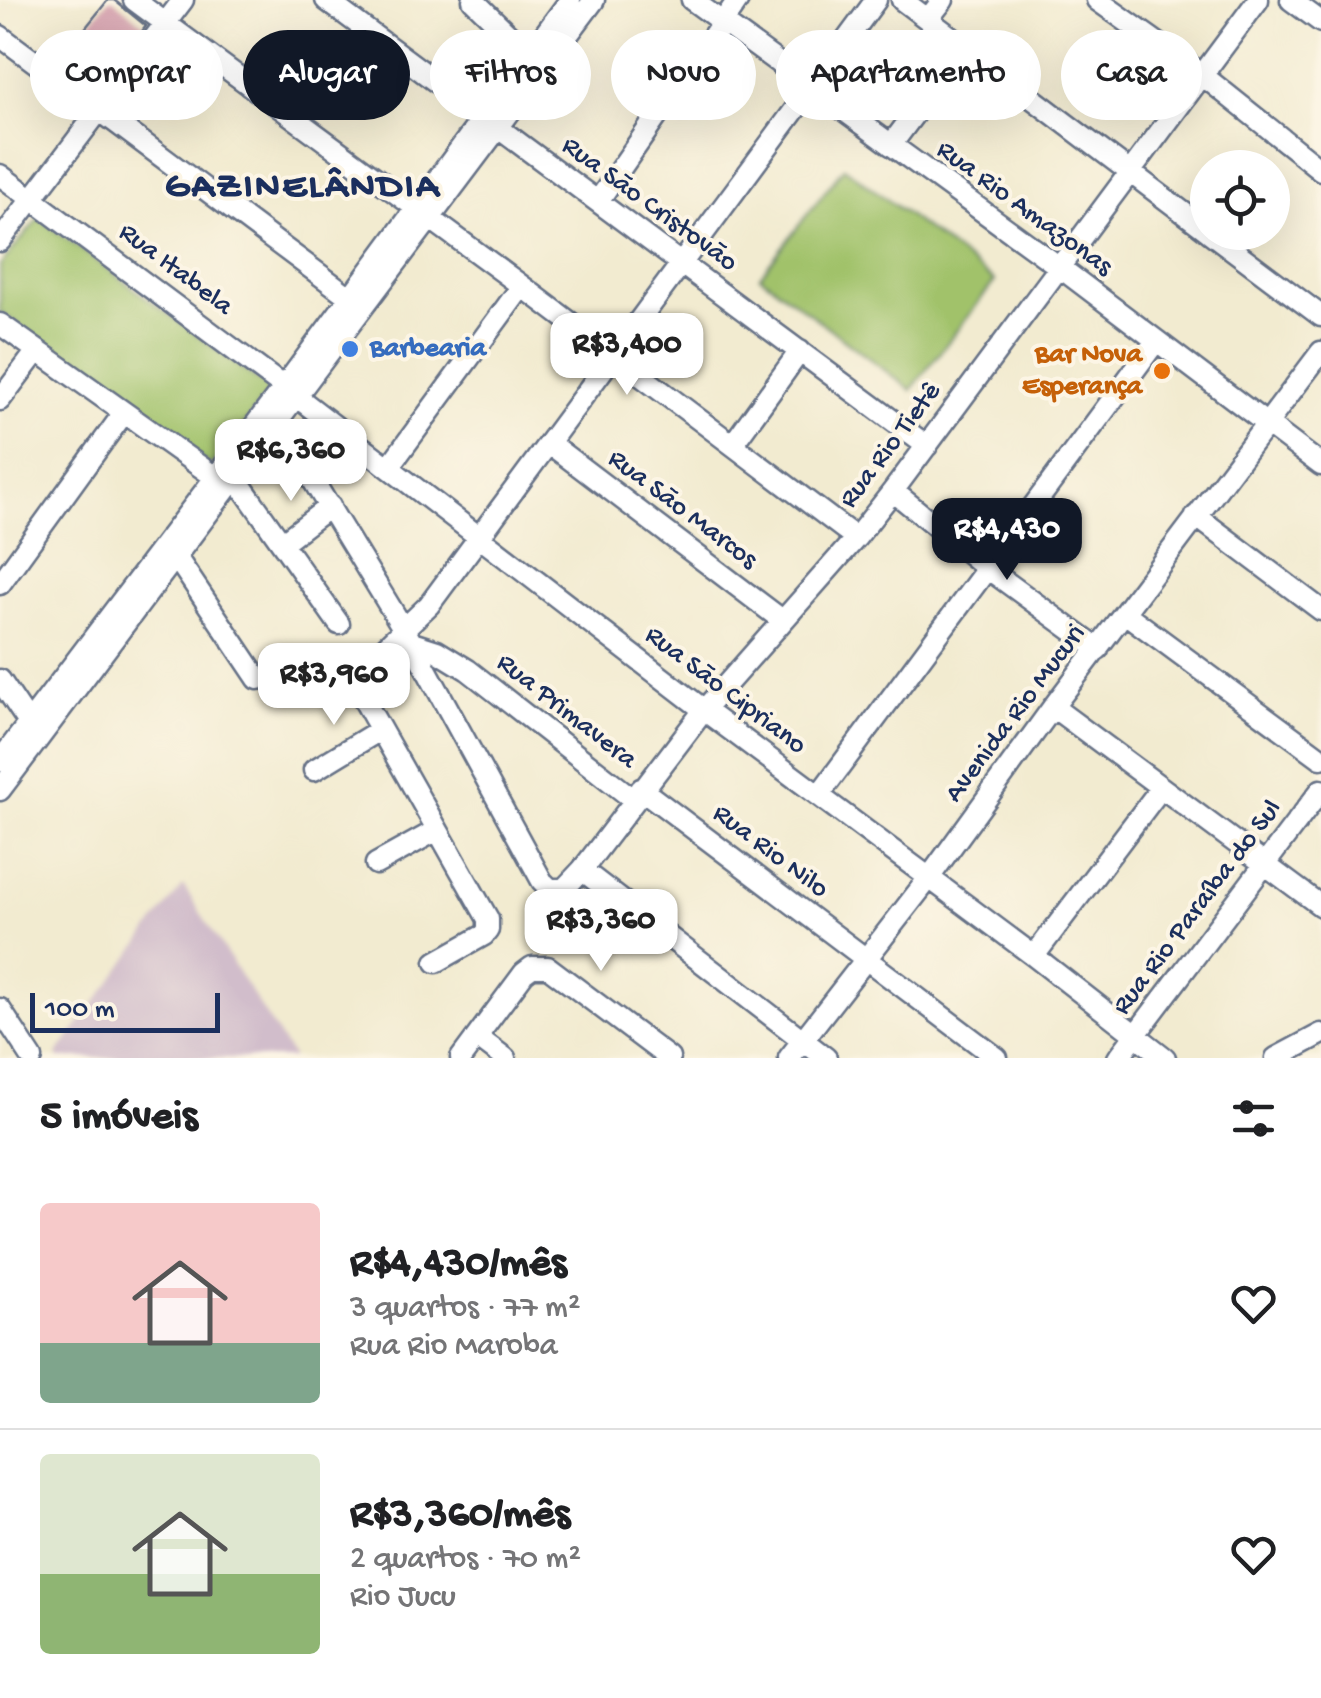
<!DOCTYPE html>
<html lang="pt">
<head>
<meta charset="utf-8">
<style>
  :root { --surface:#fff; --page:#f2f2f2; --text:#202124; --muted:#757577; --line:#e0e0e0; --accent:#111827 }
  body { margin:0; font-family:"Gochi Hand",sans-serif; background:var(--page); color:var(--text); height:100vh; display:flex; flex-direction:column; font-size:38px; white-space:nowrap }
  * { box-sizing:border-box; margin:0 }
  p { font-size:32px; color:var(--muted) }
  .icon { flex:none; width:55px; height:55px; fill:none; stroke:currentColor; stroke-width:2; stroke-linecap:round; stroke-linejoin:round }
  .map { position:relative; height:1058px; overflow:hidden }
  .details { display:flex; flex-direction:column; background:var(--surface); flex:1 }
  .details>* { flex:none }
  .hud { position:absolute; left:30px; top:30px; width:1262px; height:90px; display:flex; gap:20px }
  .fabs { position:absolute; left:1190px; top:150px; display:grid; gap:20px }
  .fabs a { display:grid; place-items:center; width:100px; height:100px; border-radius:50%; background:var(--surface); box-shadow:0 10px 40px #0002; font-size:50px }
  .scale { position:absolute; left:30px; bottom:25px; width:190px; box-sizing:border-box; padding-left:10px; border:5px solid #1b2f5e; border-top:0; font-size:28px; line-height:35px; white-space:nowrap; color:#1b2f5e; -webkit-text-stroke:8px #fcf5e5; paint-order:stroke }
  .price { position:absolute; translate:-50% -85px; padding:0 22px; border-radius:20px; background:#fff; color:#222; font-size:32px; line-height:65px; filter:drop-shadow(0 2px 5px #0008) }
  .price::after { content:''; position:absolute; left:50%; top:60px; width:30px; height:22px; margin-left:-15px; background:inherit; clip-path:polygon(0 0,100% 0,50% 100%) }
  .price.current { background:var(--accent); color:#fff }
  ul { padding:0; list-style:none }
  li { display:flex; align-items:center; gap:30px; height:250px; padding:0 40px }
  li+li { border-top:2px solid var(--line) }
  li span { display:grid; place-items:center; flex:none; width:280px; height:200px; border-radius:10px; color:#555 }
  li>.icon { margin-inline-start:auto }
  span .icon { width:120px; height:120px; fill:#fffc; stroke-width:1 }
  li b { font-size:42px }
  h2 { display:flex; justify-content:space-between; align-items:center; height:120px; padding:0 40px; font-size:42px }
  .tag { padding:0 35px; border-radius:45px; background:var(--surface); box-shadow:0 10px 40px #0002; font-size:35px; line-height:90px }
  .tag.current { background:var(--accent); color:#fff }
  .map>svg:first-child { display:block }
  .industrial { fill:#d1bdcb }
  .green { fill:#a1c26b; stroke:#5e7864; stroke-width:2.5 }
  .building { fill:#d39bab }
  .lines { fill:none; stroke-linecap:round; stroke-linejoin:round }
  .minor-casing { stroke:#667186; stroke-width:25 }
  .minor { stroke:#fff; stroke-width:20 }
  .shop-dot { fill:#3f7fe0; stroke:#fcf5e5; stroke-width:4 }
  .food-dot { fill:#e8710a; stroke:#fcf5e5; stroke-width:4 }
  .labels { text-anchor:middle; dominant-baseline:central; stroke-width:8; stroke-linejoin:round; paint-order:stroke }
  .street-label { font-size:28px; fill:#1b2f5e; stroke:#fcf5e5 }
  .shop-label { font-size:28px; font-weight:bold; fill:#366cbe; stroke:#fcf5e5; text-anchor:start }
  .food-label { font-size:28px; font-weight:bold; fill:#c56008; stroke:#fcf5e5; text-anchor:end }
  .district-label { font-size:38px; font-weight:bold; letter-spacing:2.5px; fill:#1b2f5e; stroke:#fcf5e5 }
</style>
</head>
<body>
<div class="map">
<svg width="1321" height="1058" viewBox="0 0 1321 1058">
  <rect width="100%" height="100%" fill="#fcf5e5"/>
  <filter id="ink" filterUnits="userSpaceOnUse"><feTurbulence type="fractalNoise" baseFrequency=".01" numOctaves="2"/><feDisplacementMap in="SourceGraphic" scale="20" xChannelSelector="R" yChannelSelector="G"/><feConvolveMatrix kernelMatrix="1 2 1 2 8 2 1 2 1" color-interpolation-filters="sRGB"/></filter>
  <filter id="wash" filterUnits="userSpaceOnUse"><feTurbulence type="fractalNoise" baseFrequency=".0048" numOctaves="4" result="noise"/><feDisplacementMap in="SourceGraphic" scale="40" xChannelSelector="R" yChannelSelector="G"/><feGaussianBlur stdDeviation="2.25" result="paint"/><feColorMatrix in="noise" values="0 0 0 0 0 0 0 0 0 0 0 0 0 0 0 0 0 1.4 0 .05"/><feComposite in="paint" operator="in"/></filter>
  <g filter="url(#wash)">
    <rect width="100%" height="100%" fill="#f2ebd0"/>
    <path class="industrial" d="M 183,885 L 293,1058 L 59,1058 L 57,1054 Z"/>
    <path class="green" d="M 844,167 L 995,281 L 911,390 L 760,276 Z
      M 39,218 L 271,390 L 211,466 L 0,312 L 0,265 Z"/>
    <g id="blocks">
      <path class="building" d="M 108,0 L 114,0 L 146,26 L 97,91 L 58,62 Z"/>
    </g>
  </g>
  <g filter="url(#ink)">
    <use href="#blocks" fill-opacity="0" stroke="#667186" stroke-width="2.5"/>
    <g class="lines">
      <g class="minor-casing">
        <path id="minor" d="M 134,0 L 522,286 L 856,538
          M 326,0 L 927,446
          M 473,0 L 538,63
          M 692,0 L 1058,266 L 1321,465
          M 902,0 L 1208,231
          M 1097,0 L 1201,74 L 1321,170
          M 1291,0 L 1321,22
          M 928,19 L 943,0
          M 0,36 L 359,304
          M 891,145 L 965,46
          M 0,175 L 297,397 L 704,710 L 1034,956 L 1165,1058
          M 598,201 L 738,0
          M 1209,232 L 1321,316
          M 0,241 L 183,0
          M 0,324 L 222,482
          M 0,400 L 37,351
          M 278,423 L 412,643 L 542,881 L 550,889 L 564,889 L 582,870 L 704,710 L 856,538 L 893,491 L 1258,0
          M 550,444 L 782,620
          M 733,444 L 800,351
          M 389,467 L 522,286
          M 235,477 L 339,624
          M 893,491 L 987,568 L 1098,649
          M 1196,516 L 1321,610
          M 282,543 L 330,506
          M 170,548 L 258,679
          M 0,584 L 123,414
          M 1126,614 L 1321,758
          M 412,643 L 437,651 L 468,670 L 633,799
          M 0,680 L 35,732
          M 1053,707 L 1321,906
          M 0,761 L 284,387 L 570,0
          M 314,770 L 380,730
          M 641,789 L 997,1058
          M 0,790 L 594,0
          M 819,795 L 1156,341
          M 376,864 L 437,830
          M 582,870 L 826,1058
          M 1034,956 L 1161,788
          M 436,962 L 484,935 L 488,930 L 488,919 L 360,693 L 357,685 L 360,671 L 429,605 L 876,0
          M 0,1009 L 32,1058
          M 477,1037 L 505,1058
          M 461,1058 L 524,973 L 532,967 L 548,967 L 669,1058
          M 789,1058 L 929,878 L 1053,707 L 1321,352
          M 1118,1058 L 1321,790
          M 1276,1058 L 1321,1034"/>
      </g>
      <use href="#minor" class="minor"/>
    </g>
  </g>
  <circle class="shop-dot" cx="350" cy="349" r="10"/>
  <circle class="food-dot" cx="1162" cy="371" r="10"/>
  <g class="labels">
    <g class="street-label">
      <text transform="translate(649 205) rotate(36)">Rua São Cristovão</text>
      <text transform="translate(1024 209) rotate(36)">Rua Rio Amazonas</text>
      <text transform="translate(175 270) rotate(37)">Rua Itabela</text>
      <text transform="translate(891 446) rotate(-53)">Rua Rio Tietê</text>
      <text transform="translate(682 510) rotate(37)">Rua São Marcos</text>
      <text transform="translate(725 691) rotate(37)">Rua São Cipriano</text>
      <text transform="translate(566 712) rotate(38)">Rua Primavera</text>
      <text transform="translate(1016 714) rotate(-53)">Avenida Rio Mucuri</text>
      <text transform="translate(770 852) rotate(37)">Rua Rio Nilo</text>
      <text transform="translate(1198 908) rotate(-53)">Rua Rio Paraíba do Sul</text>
    </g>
    <g class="shop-label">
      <text x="370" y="349">Barbearia</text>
    </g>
    <g class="food-label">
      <text x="1142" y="355">Bar Nova<tspan x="1142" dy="32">Esperança</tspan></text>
    </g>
    <g class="district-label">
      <text x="303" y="188">GAZINELÂNDIA</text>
    </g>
  </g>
</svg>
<div class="fabs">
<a><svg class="icon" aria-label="locate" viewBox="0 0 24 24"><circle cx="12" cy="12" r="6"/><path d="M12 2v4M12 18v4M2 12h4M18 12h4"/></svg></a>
</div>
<div class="scale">100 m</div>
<b class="price" style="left:627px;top:398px">R$3,400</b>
<b class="price" style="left:291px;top:504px">R$6,360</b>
<b class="price current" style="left:1007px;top:583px">R$4,430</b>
<b class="price" style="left:334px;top:728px">R$3,960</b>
<b class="price" style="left:601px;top:974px">R$3,360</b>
<div class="hud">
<a class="tag">Comprar</a>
<a class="tag current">Alugar</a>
<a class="tag">Filtros</a>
<a class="tag">Novo</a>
<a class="tag">Apartamento</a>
<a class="tag">Casa</a>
</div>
</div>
<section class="details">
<h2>5 imóveis<svg class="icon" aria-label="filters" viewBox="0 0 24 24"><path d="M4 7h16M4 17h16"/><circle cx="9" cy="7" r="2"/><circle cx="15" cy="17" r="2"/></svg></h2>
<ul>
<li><span style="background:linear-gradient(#f6c9c9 70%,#7fa58c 0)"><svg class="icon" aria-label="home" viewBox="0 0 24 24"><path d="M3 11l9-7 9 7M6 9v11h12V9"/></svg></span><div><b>R$4,430/mês</b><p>3 quartos · 77 m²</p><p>Rua Rio Maroba</p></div><svg class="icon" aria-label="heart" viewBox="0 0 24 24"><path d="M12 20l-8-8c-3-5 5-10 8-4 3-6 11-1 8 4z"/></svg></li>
<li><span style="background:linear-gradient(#dfe7d0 60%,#8fb573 0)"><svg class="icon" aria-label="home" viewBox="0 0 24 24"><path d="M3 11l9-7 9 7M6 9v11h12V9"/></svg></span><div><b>R$3,360/mês</b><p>2 quartos · 70 m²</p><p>Rio Jucu</p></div><svg class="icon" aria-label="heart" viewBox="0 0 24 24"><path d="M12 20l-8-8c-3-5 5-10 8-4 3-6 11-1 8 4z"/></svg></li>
</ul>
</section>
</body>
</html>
